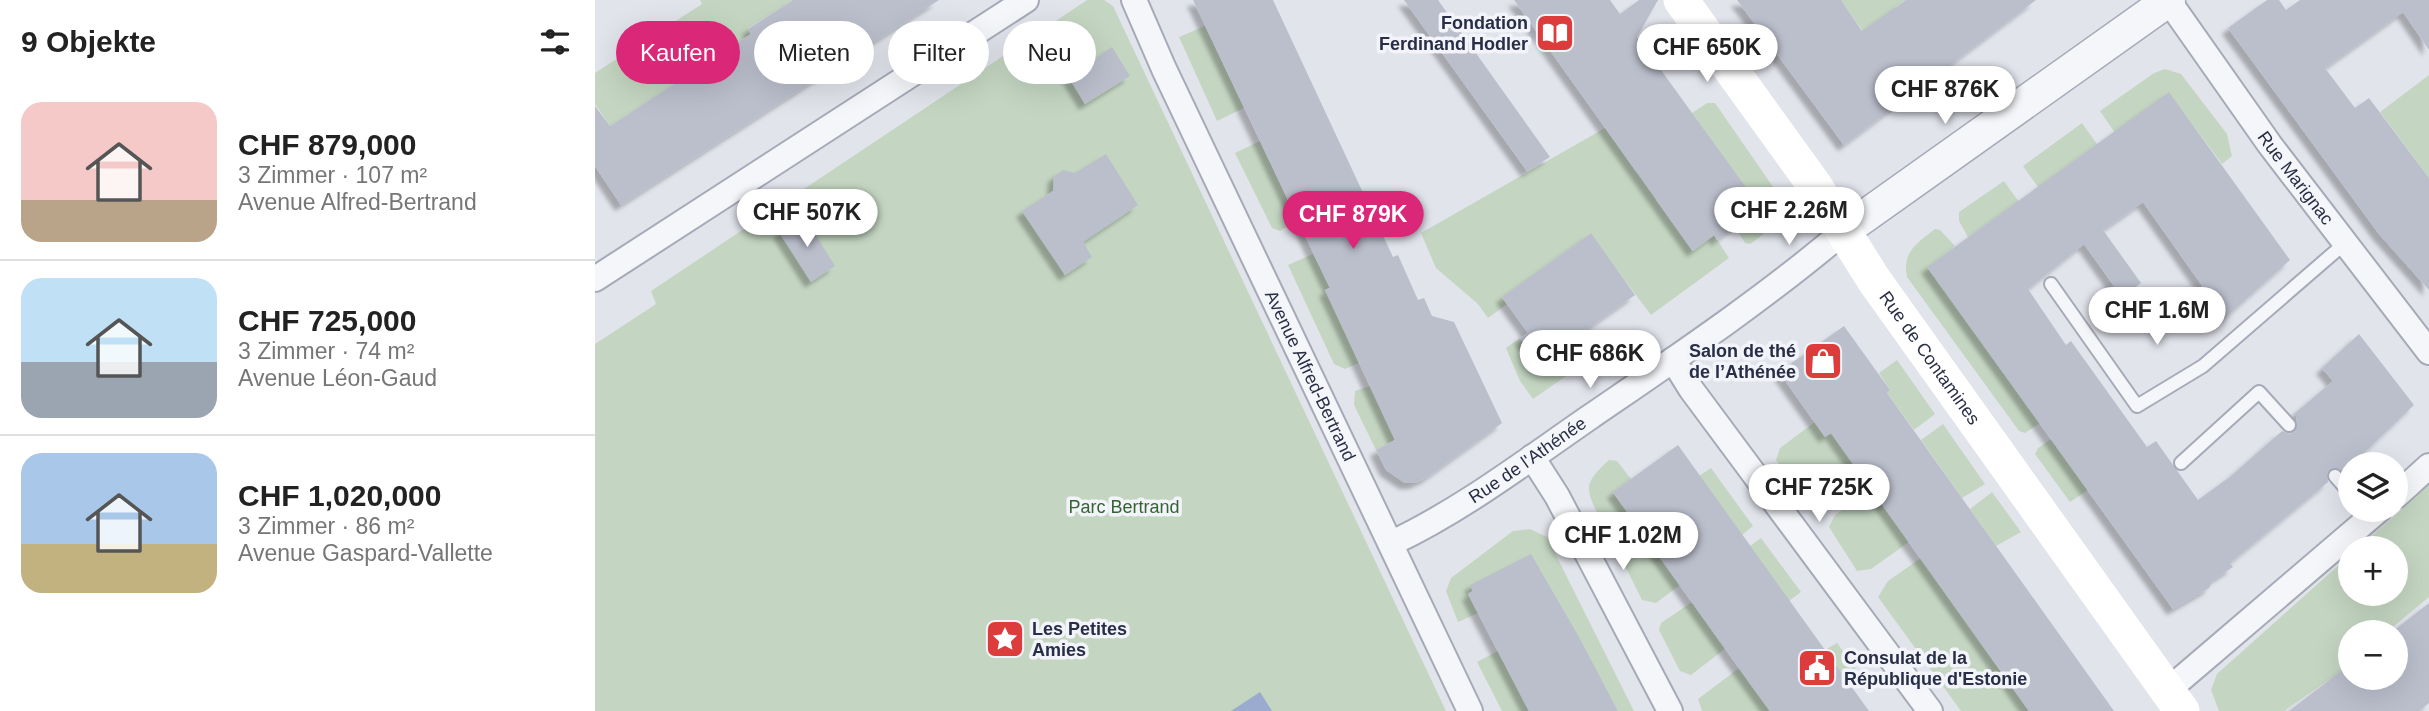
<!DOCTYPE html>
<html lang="de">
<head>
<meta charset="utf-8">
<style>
  :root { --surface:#fff; --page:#f2f2f2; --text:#222; --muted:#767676; --line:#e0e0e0; --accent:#db2777 }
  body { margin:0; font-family:Arial,sans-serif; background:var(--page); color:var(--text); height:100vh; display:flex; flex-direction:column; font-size:26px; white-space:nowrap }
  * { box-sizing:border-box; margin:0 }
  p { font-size:23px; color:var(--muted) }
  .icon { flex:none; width:38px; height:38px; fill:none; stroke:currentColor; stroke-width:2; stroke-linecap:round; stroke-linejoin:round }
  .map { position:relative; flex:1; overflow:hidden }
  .side { display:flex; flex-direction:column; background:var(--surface); width:595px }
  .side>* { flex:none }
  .hud { position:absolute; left:21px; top:21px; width:665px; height:63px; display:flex; gap:14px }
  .fabs { position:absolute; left:1743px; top:452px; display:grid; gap:14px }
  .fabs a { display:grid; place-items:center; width:70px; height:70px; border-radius:50%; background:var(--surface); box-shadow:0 7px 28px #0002; font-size:35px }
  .price { position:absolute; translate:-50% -60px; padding:0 16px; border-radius:24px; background:#fff; color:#222; font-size:23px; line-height:46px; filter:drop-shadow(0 2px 4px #0008) }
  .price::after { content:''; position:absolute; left:50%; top:42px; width:21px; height:16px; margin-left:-10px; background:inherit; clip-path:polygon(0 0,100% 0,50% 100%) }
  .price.current { background:var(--accent); color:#fff }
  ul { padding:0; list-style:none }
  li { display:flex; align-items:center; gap:21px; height:175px; padding:0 21px }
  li+li { border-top:2px solid var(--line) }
  li span { display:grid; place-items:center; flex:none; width:196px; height:140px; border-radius:21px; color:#555 }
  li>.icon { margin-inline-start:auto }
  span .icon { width:84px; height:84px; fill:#fffc; stroke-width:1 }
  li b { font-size:30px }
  h2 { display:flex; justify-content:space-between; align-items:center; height:84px; padding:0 21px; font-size:30px }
  .chip { padding:0 24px; border-radius:32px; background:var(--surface); box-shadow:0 7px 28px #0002; font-size:24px; line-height:63px }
  .chip.current { background:var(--accent); color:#fff }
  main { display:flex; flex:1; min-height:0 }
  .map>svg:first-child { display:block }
  .green { fill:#c4d6c2 }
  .water { fill:#9aabcf }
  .building { fill:#bbbfcc; filter:url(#shadow) }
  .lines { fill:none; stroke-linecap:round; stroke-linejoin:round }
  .service-casing { stroke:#a6aab7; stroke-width:16 }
  .minor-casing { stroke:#a6aab7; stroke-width:28 }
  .tertiary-casing { stroke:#a6aab7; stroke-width:35 }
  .service { stroke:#f5f6f9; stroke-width:12 }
  .minor { stroke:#f5f6f9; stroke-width:24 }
  .tertiary { stroke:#f5f6f9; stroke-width:32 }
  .secondary { stroke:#fff; stroke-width:35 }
  .labels { text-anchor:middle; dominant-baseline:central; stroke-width:7; stroke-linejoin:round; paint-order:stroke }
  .poi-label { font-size:18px; font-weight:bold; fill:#282e46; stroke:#f2f4f9; text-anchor:end }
  .street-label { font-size:18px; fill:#282e46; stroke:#f2f4f9 }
  .park-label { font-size:18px; fill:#356334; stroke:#f2f4f9 }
</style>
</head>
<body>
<main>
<section class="side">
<h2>9 Objekte<svg class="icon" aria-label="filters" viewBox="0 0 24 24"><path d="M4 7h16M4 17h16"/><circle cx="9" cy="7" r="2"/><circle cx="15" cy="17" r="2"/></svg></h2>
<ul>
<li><span style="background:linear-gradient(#f6c9c9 70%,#b9a48a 0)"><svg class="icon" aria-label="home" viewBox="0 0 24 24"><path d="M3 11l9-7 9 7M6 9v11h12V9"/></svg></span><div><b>CHF 879,000</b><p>3 Zimmer · 107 m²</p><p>Avenue Alfred-Bertrand</p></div></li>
<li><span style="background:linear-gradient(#bfe0f5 60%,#9aa5b1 0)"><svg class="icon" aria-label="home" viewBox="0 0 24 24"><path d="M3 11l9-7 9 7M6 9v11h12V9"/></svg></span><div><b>CHF 725,000</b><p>3 Zimmer · 74 m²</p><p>Avenue Léon-Gaud</p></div></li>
<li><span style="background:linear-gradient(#a9c7e8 65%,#c2b280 0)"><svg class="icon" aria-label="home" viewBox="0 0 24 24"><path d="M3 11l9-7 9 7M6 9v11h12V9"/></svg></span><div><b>CHF 1,020,000</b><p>3 Zimmer · 86 m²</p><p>Avenue Gaspard-Vallette</p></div></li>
</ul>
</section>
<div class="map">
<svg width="1834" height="711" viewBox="0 0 1834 711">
  <defs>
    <filter id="shadow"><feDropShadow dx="-6" dy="6" stdDeviation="2" flood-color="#0004"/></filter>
  </defs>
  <rect width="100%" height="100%" fill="#e2e4ec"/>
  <path class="green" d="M 105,0 L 198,0 L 153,28 L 156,34 L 15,126 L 0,104 L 0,73 L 107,4 Z
    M 492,0 L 509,0 L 518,6 L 851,711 L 0,711 L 0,344 L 61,304 L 56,291 Z
    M 1242,0 L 1311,0 L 1300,7 L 1303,12 L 1270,34 L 1247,2 Z
    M 610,26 L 649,108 L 622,121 L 584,37 Z
    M 1570,69 L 1586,74 L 1632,134 L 1637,156 L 1627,164 L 1574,93 L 1520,133 L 1505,111 L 1559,73 Z
    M 1834,75 L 1834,178 L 1785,112 Z
    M 1112,103 L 1120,103 L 1187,200 C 1185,223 1173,231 1155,244 L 1150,243 L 1140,227 L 1165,208 L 1097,113 Z
    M 1487,123 L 1502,144 L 1443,187 L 1428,166 Z
    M 1010,128 L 1041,172 L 1046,169 L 1065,195 L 1060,199 L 1097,251 L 1119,235 L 1134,258 L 1056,315 L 995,234 L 907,298 L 912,304 L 893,318 L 883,304 L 841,268 L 826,233 Z
    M 665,141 L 702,220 L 685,231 L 677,228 L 640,153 Z
    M 1409,181 L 1424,202 L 1373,237 L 1364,221 L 1364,212 Z
    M 1340,229 L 1345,230 L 1360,246 L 1333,267 L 1445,423 L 1430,433 L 1424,431 L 1312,277 C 1307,252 1321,244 1340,229 Z
    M 718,254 L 735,288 L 731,290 L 764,363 L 750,369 L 739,364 L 693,265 Z
    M 925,338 L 944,363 L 962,351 L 977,372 L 938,399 L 925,381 L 911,348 Z
    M 1302,360 L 1340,414 L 1319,430 L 1292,393 L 1295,390 L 1284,373 Z
    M 775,386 L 800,440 L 781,450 L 759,405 L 760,391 Z
    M 1220,422 L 1236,433 L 1265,473 L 1227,499 L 1212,502 L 1181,460 L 1185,448 Z
    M 1348,424 L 1390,484 L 1367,498 L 1326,440 Z
    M 1456,439 L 1493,490 L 1475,502 L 1440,454 L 1443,448 Z
    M 1014,460 L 1022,461 L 1036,479 L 1018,493 L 1037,519 L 1019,525 L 1007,522 C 991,490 986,485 1014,460 Z
    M 1116,468 L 1158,526 L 1147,535 L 1104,476 Z
    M 1834,485 L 1834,597 L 1792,632 L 1755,632 L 1755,665 L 1689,711 L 1624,711 L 1616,690 L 1622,674 L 1755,555 L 1755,593 L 1801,593 L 1801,548 L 1763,548 Z
    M 1277,489 L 1314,542 L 1276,569 L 1262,571 L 1234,527 L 1240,515 Z
    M 1397,492 L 1426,532 L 1401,546 L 1375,509 Z
    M 935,529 L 952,537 L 1039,711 L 1023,711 L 936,555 L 876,585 L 878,591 L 873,594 L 883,613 L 863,622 L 851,591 L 856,578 L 918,531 Z
    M 1045,530 L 1085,585 L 1061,603 L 1047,600 L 1022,550 Z
    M 1166,538 L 1206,592 L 1194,601 L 1155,546 Z
    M 1326,558 L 1434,711 L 1366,711 L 1283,597 L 1293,581 Z
    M 1097,602 L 1131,648 L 1096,675 L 1085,671 L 1064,630 L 1066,623 Z
    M 1242,643 L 1268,679 L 1256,686 L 1230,650 Z
    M 903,651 L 934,711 L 907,711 L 882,662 Z
    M 1144,668 L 1175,711 L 1107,711 L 1103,699 Z"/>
  <path class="water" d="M 665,692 L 677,711 L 636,711 Z"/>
  <path class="building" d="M 198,0 L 344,0 L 26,205 L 0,166 L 0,106 L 15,126 L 156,34 L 153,29 Z
    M 598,0 L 678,0 L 798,257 L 803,255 L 823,300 L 829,298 L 837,316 L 859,322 L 907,423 L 831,478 L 820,483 L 810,483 L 791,470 L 781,450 L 800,440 L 730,290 L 735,288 Z
    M 809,0 L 843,0 L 955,157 L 932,171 Z
    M 919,0 L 1015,0 L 1025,14 L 1044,0 L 1063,0 L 1042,37 L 1166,208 L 1122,240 L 1119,235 L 1098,251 Z
    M 1142,0 L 1246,0 L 1267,31 L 1311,0 L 1441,0 L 1249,145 Z
    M 1672,0 L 1684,0 L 1691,10 L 1705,0 L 1834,0 L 1834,50 L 1808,12 L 1730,68 L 1760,108 L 1774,98 L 1834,178 L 1834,290 L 1784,234 L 1633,28 Z
    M 517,47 L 535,76 L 490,104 L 473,76 Z
    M 1574,92 L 1695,260 L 1630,318 L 1548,202 L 1508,230 L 1546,283 L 1527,297 L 1489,244 L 1433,289 L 1471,345 L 1476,341 L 1552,447 L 1561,441 L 1603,500 L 1636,476 L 1687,431 L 1695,434 L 1700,431 L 1702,417 L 1699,414 L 1738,381 L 1727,368 L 1764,334 L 1819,405 L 1750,471 L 1742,468 L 1735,469 L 1732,474 L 1733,482 L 1635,563 L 1638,567 L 1618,580 L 1614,588 L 1578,609 L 1332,267 Z
    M 511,154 L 543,205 L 488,242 L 497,257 L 470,275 L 427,211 L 458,191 L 459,176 L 468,170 L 480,173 Z
    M 209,216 L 240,266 L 216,282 L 184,232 Z
    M 996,233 L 1040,295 L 944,363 L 925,338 L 933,333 L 907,297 Z
    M 1249,326 L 1295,390 L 1292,393 L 1519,711 L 1434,711 L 1236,433 L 1230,437 L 1184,372 Z
    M 1083,445 L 1225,643 L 1274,711 L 1175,711 L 1161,692 L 1018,492 Z
    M 936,554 L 984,637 L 1023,711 L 934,711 L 873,594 L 878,591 L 875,585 Z
    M 1834,603 L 1834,703 L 1824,711 L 1694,711 L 1755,664 L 1755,677 L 1801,677 L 1801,632 L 1797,632 Z"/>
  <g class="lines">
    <g class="service-casing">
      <path id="service" d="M 1456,284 L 1542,406 L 1608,366 L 1749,244
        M 1586,463 L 1664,392 L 1694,425
        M 1740,476 L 1755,493"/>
    </g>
    <g class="minor-casing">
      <g id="minor">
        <path id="s1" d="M 539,0 L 569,69 L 875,711"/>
        <path id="s2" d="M 1573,0 L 1675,145 L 1834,352"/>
        <path d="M 0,279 L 431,0"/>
        <path d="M 1078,360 L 1096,389 L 1335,711"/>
        <path d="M 937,457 L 962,496 L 1075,711"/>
        <path d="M 1801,496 L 1834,466"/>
        <path id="s3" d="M 797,543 C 867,510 931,461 995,417 C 1081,358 1169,299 1249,231"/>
        <path d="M 1572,691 L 1785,509"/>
      </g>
    </g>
    <g class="tertiary-casing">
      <path id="tertiary" d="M 1249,231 L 1574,0"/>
    </g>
    <use href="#service" class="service"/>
    <use href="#minor" class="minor"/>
    <use href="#tertiary" class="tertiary"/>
    <path class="secondary" id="s4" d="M 1086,0 L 1220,186 L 1279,280 L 1587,711"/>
  </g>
  <defs>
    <g id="library-square" transform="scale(2.0125)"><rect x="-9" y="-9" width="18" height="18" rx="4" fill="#dc3d3c" stroke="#f2f4f9"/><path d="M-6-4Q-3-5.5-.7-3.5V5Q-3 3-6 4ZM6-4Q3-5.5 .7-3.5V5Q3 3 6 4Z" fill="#fff"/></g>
    <g id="shop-square" transform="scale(2.0125)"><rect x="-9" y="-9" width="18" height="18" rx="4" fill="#dc3d3c" stroke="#f2f4f9"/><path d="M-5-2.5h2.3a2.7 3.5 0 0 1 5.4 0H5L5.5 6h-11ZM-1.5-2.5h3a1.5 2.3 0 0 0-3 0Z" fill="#fff"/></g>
    <g id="sight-square" transform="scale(2.0125)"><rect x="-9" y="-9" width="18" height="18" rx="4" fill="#dc3d3c" stroke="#f2f4f9"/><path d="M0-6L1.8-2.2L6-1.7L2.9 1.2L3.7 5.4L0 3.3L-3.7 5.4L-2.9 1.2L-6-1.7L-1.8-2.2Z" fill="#fff"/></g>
    <g id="civic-square" transform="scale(2.0125)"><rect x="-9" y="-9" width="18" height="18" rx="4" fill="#dc3d3c" stroke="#f2f4f9"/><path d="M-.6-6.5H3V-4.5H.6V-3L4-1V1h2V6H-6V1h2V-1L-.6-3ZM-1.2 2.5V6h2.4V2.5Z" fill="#fff"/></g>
  </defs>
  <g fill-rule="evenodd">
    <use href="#library-square" x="960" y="33"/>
    <use href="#shop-square" x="1228" y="361"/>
    <use href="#sight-square" x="410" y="639"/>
    <use href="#civic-square" x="1222" y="668"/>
  </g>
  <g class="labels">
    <g class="poi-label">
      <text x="933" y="23">Fondation<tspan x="933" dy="21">Ferdinand Hodler</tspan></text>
      <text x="1201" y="351">Salon de thé<tspan x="1201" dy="21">de l’Athénée</tspan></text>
      <text x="437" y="629" text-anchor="start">Les Petites<tspan x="437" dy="21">Amies</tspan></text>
      <text x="1249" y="658" text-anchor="start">Consulat de la<tspan x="1249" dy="21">République d'Estonie</tspan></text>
    </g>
    <g class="street-label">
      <text stroke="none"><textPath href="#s2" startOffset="219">Rue Marignac</textPath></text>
      <text stroke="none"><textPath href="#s4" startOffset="436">Rue de Contamines</textPath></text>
      <text stroke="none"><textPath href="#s1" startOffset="415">Avenue Alfred-Bertrand</textPath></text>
      <text stroke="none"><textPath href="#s3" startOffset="159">Rue de l'Athénée</textPath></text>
    </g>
    <g class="park-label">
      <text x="529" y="507">Parc Bertrand</text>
    </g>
  </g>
</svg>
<div class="fabs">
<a><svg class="icon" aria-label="layers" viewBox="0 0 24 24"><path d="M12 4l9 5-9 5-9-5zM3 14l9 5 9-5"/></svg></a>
<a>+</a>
<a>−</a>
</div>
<b class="price" style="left:1112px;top:84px">CHF 650K</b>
<b class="price" style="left:1350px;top:126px">CHF 876K</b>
<b class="price" style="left:1194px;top:247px">CHF 2.26M</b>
<b class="price" style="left:212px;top:249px">CHF 507K</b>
<b class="price current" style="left:758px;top:251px">CHF 879K</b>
<b class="price" style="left:1562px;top:347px">CHF 1.6M</b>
<b class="price" style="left:995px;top:390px">CHF 686K</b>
<b class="price" style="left:1224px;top:524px">CHF 725K</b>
<b class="price" style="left:1028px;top:572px">CHF 1.02M</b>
<div class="hud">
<a class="chip current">Kaufen</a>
<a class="chip">Mieten</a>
<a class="chip">Filter</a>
<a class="chip">Neu</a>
</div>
</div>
</main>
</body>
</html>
